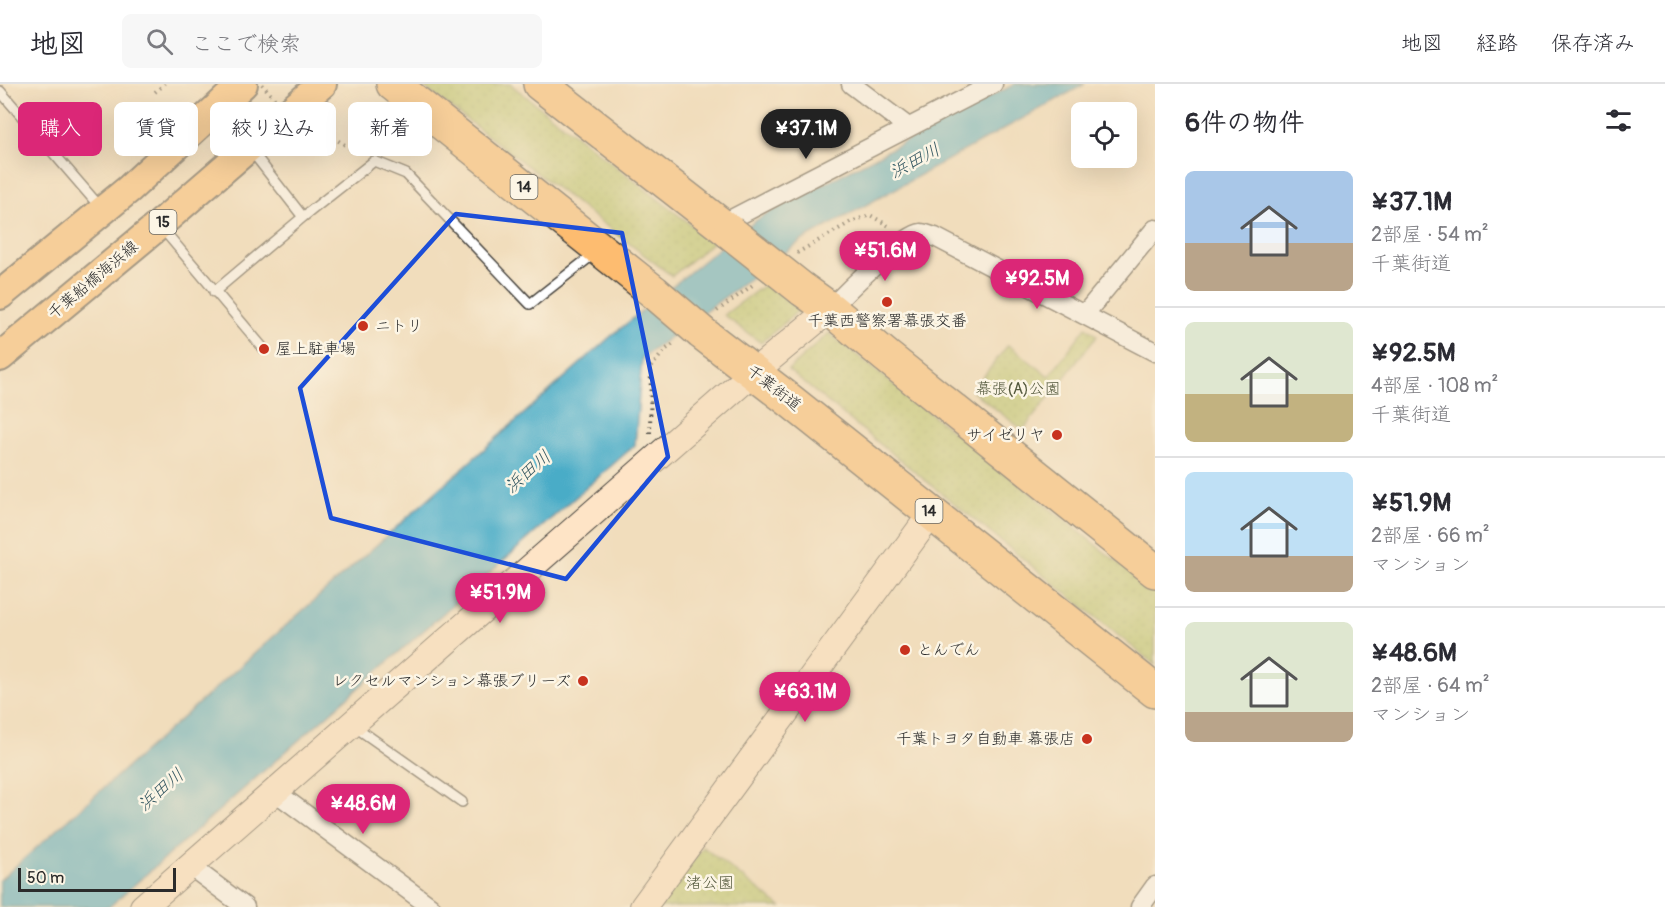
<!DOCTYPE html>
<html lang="ja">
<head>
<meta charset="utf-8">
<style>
  :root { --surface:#fff; --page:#f7f7f7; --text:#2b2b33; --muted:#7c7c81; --line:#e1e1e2; --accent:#db2777 }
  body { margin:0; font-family:Pangolin,"Klee One",sans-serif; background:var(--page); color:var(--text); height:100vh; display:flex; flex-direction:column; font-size:22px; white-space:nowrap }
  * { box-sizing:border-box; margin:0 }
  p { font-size:20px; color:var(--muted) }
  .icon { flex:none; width:33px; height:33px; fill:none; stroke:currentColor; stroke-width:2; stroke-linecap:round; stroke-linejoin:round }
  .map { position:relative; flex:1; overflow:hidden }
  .side { display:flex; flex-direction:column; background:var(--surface); width:510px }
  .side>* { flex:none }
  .hud { position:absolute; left:18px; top:18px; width:570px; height:54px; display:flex; gap:12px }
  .controls { position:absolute; left:1071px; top:18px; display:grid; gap:12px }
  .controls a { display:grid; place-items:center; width:66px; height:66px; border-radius:9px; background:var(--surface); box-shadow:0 6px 24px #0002; font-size:30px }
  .scale { position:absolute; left:18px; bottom:15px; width:158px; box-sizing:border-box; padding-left:6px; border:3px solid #2b2b2b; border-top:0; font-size:16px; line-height:21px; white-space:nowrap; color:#2b2b2b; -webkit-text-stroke:4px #fcf5e5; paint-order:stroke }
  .price { position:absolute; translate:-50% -51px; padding:0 14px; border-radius:21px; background:var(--accent); color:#fff; font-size:20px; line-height:39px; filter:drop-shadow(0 2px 3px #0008) }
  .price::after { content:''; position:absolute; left:50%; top:36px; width:18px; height:14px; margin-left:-9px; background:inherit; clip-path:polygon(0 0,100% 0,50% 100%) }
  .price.on { background:#222; color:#fff }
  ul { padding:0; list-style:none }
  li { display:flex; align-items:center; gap:18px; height:150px; padding:0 30px }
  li+li { border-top:2px solid var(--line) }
  li span { display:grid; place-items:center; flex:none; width:168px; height:120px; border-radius:9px; color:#555 }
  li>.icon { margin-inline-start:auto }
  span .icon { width:72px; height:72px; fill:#fffc; stroke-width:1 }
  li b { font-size:26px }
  h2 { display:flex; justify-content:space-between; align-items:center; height:72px; padding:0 30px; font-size:26px }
  .pill { padding:0 21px; border-radius:9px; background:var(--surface); box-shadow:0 6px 24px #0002; font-size:21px; line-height:54px }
  .pill.on { background:var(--accent); color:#fff }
  header { display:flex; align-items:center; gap:36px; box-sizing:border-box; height:84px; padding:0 30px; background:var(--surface); border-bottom:2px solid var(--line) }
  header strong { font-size:28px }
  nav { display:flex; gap:33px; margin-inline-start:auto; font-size:21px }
  .search { width:420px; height:54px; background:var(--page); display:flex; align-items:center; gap:15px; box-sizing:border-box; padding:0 21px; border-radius:9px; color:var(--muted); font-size:22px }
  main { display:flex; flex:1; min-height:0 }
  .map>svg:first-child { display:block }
  .green { fill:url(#green-dots); stroke:#6f784a; stroke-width:1.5 }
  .water { fill:#48acc7; stroke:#3a6c79; stroke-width:1.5 }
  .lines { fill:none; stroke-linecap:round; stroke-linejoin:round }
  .lane-casing { stroke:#494641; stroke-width:12 }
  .street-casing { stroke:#494641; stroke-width:21 }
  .secondary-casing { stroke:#494641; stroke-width:28 }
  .primary-casing { stroke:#494641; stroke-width:32 }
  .highway-casing { stroke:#494641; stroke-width:36 }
  .path { stroke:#494641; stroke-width:4; stroke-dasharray:1.5 4.5; stroke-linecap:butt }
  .lane { stroke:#fff; stroke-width:9 }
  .street { stroke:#fff; stroke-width:18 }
  .secondary { stroke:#fee4c6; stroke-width:26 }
  .primary { stroke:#fdbc70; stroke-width:28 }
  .highway { stroke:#fdbc70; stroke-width:33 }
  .highway-bridge-casing { stroke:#494641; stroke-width:36; stroke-linecap:butt }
  .path-bridge { stroke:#494641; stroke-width:4; stroke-dasharray:1.5 4.5; stroke-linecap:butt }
  .highway-bridge { stroke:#fdbc70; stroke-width:33 }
  .marked { fill:none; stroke:#1d4ed8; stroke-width:4.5; stroke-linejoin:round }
  .poi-dot { fill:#c8321e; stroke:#fcf5e5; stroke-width:2 }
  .labels { text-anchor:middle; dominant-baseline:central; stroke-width:5; stroke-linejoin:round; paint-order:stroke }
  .shield { fill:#fcf5e5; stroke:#6a6863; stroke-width:1.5 }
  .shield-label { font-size:15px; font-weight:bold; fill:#2b2b2b }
  .street-label { font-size:16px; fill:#2b2b2b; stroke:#fcf5e5 }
  .poi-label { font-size:16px; fill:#2b2b2b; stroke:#fcf5e5; text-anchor:start }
  .park-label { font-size:16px; fill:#54593d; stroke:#fcf5e5 }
  .water-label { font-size:18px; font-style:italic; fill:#355862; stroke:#fcf5e5 }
</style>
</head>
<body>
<header>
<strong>地図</strong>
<div class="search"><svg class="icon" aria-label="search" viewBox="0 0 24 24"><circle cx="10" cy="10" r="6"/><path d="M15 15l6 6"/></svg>ここで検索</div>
<nav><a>地図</a><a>経路</a><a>保存済み</a></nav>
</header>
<main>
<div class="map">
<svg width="1155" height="823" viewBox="0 0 1155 823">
  <defs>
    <pattern id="green-dots" width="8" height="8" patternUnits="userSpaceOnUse" patternTransform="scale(1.5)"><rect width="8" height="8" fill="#b3c568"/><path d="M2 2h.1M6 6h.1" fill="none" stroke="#9aa95a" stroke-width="1.8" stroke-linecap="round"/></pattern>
  </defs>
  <rect width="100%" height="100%" fill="#fcf5e5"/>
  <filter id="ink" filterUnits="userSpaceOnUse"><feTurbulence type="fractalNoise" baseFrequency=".0167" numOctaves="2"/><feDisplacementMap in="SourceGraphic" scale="12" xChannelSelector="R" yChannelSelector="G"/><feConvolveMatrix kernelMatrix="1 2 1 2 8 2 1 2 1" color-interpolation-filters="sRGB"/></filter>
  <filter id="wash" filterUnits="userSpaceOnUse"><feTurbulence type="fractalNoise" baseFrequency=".008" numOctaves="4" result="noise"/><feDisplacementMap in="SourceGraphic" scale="24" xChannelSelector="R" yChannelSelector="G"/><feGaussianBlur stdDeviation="1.35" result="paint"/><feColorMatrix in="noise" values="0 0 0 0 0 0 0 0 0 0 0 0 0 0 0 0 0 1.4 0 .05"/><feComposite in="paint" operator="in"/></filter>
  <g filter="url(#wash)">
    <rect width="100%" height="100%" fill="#f1ddbc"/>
    <path class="green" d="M 420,0 L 510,0 L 713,158 L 672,192 Z
      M 767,199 L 799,226 L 761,259 L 724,231 Z
      M 1086,243 L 1097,252 L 1023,346 L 972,307 L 1008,261 L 1049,292 Z
      M 829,249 L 1155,508 L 1155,581 L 788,286 Z
      M 703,763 L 781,823 L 658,823 Z"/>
    <path class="water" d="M 1015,0 L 1085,0 L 801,157 L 642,274 L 635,361 L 109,823 L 0,823 L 0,796 L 609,254 L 724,160 L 764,131 Z"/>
  </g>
  <g filter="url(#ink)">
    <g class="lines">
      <g class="lane-casing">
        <path id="lane" d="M 0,7 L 100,123
          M 250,65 L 303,133 L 374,77 L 406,90 L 530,220 L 595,169
          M 161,143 L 264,265
          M 214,208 L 303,133
          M 354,642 L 462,718"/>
      </g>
      <g class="street-casing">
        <path id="street" d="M 851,0 L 908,43
          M 720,141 L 993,0
          M 830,225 C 844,210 904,150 921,149 C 925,149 931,152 935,153 L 1155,268
          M 1084,231 L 1155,145
          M 274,707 L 431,823
          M 190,782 L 245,823
          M 1140,823 L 1155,802"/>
      </g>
      <g class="secondary-casing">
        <path id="secondary" d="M 143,823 L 754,288 L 830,225
          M 643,823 L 932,429"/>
      </g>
      <g class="primary-casing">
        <path id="primary" d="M 0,211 L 129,105 L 243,0
          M 0,273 L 159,141 L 322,0"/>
      </g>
      <g class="highway-casing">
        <path id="highway" d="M 393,0 L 654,208
          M 540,0 L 730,148
          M 802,205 L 830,225 L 886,272 L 1155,487
          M 702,249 L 788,315 L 1155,607"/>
      </g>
      <path class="path" d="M 155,8 L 165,0
        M 797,169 L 851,138 L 870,131 L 891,143
        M 717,227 L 754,200
        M 650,349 L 651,283 L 665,266 L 675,259"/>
      <use href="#lane" class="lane"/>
      <use href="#street" class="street"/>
      <use href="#secondary" class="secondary"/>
      <use href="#primary" class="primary"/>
      <use href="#highway" class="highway"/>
      <g class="highway-bridge-casing">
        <path id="highway-bridge" d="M 730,148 L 802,205
          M 654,208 L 702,249"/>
      </g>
      <path class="path-bridge" d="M 262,0 L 278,19 L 353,66"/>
      <use href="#highway-bridge" class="highway-bridge"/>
    </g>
  </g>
  <path d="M0 0H1155V823H0ZM 456,130 L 622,149 L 668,373 L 566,495 L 331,434 L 300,304 Z" fill="#f1ddbc" fill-opacity=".55" fill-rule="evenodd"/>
  <path class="marked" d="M 456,130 L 622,149 L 668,373 L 566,495 L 331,434 L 300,304 Z"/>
  <g class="poi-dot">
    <circle cx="887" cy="218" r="6"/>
    <circle cx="363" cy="242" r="6"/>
    <circle cx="264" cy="265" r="6"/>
    <circle cx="1057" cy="351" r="6"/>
    <circle cx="905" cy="566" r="6"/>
    <circle cx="583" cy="597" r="6"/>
    <circle cx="1087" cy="655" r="6"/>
  </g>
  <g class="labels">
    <g class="shield">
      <rect x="510.5" y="91" width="27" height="24" rx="4.5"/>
      <rect x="149.5" y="126" width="27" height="24" rx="4.5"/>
      <rect x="915.5" y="415" width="27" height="24" rx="4.5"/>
    </g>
    <g class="shield-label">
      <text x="524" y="103">14</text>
      <text x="163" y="138">15</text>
      <text x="929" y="427">14</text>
    </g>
    <g class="street-label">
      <text transform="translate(93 196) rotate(-40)">千葉船橋海浜線</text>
      <text transform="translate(774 304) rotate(38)">千葉街道</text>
    </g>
    <g class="poi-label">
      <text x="887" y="237" text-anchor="middle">千葉西警察署幕張交番</text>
      <text x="375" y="242">ニトリ</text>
      <text x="276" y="265">屋上駐車場</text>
      <text x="1045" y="351" text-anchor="end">サイゼリヤ</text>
      <text x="917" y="566">とんでん</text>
      <text x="571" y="597" text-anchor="end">レクセルマンション幕張ブリーズ</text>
      <text x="1075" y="655" text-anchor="end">千葉トヨタ自動車 幕張店</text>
    </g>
    <g class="park-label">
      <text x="1018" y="305">幕張(A)公園</text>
      <text x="710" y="799">渚公園</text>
    </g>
    <g class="water-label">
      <text transform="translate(915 77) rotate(-28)">浜田川</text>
      <text transform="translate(528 388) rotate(-41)">浜田川</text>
      <text transform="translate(161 706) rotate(-41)">浜田川</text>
    </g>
  </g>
</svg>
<div class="controls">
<a><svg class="icon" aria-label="locate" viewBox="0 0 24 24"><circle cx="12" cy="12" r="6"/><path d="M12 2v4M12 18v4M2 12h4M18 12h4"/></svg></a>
</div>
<div class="scale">50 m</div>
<b class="price on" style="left:806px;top:76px">¥37.1M</b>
<b class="price" style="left:885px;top:198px">¥51.6M</b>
<b class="price" style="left:1037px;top:226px">¥92.5M</b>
<b class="price" style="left:500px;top:540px">¥51.9M</b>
<b class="price" style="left:805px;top:639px">¥63.1M</b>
<b class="price" style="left:363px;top:751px">¥48.6M</b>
<div class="hud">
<a class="pill on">購入</a>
<a class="pill">賃貸</a>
<a class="pill">絞り込み</a>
<a class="pill">新着</a>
</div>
</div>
<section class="side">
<h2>6件の物件<svg class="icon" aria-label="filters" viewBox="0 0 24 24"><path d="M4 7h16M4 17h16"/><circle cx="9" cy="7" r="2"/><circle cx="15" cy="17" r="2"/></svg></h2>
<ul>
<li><span style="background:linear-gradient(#a9c7e8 60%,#b9a48a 0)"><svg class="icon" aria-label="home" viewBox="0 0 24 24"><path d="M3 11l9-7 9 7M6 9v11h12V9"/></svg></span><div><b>¥37.1M</b><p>2部屋 · 54 m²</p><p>千葉街道</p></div></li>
<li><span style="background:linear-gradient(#dfe7d0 60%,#c2b280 0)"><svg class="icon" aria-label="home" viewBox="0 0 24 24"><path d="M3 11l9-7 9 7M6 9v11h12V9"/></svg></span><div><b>¥92.5M</b><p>4部屋 · 108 m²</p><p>千葉街道</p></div></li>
<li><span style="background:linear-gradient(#bfe0f5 70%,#b9a48a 0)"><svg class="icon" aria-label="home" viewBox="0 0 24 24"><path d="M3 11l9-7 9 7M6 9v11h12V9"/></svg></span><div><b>¥51.9M</b><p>2部屋 · 66 m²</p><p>マンション</p></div></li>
<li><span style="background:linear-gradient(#dfe7d0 75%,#b9a48a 0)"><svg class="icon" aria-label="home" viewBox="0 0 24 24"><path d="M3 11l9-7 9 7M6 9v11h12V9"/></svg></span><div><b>¥48.6M</b><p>2部屋 · 64 m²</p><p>マンション</p></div></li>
</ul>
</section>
</main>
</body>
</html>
